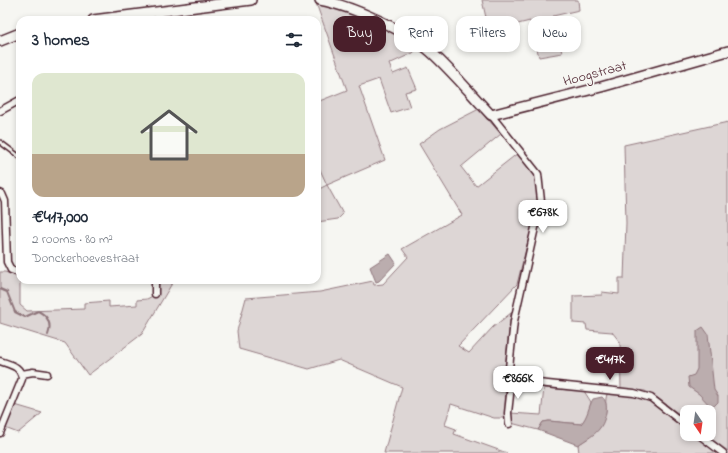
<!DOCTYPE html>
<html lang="en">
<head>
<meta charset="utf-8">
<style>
  :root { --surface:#fff; --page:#f2f2f3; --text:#1f2937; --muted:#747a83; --line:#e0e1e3; --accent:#4a1f2b }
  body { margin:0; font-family:"Indie Flower",sans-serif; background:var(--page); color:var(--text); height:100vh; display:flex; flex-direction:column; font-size:15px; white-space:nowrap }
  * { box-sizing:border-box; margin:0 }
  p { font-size:13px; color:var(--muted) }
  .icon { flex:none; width:22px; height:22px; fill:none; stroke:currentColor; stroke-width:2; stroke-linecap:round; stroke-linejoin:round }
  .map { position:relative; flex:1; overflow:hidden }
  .panel { position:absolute; left:16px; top:16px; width:305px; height:268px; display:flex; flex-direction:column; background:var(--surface); border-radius:12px; box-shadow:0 2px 6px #0003 }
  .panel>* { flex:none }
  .top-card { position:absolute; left:333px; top:16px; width:335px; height:36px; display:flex; gap:8px }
  .needle { width:26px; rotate:167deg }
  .fabs { position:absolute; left:680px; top:405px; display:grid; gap:8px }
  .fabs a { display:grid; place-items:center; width:36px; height:36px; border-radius:8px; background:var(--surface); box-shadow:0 2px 6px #0003; font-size:20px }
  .price { position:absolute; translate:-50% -34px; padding:0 9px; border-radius:8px; background:#fff; color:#222; font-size:13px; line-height:26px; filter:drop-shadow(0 1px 2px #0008) }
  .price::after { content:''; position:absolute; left:50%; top:24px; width:12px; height:9px; margin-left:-6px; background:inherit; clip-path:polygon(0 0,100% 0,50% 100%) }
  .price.active { background:var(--accent); color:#fff }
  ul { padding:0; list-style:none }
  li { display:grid; align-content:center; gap:8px; height:212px; padding:0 16px }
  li+li { border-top:1px solid var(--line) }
  li span { display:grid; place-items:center; height:124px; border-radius:12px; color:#555 }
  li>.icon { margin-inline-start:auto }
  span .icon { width:72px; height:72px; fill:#fffc; stroke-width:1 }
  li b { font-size:17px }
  h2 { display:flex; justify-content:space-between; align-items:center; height:48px; padding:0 16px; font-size:17px }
  .pill { padding:0 14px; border-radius:12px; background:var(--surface); box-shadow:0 2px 6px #0003; font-size:14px; line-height:36px }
  .pill.active { background:var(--accent); color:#fff }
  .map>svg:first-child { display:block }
  .green { fill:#ddd6d5; stroke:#947a80 }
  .water { fill:#bbadae; stroke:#8e747a }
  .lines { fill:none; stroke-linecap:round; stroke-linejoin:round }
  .stream { stroke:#8e747a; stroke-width:2 }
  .lane-casing { stroke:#4a1f2b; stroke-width:6 }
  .street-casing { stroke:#4a1f2b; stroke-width:9 }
  .secondary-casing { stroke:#4a1f2b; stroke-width:12 }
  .lane { stroke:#f6f6f2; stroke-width:3 }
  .street { stroke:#f6f6f2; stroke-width:6 }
  .secondary { stroke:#f6f6f2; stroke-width:9 }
  .labels { text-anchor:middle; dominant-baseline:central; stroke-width:3; stroke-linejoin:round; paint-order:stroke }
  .street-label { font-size:14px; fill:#4a1f2b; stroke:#f6f6f2 }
</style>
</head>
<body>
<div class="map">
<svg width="728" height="453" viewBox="0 0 728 453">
  <rect width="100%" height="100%" fill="#f6f6f2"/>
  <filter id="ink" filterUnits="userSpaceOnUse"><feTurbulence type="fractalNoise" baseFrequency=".025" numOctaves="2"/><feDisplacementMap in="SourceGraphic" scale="8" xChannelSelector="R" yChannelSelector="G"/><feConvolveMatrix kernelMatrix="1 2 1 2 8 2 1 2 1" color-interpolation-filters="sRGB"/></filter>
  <g filter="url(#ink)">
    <path class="green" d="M 482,0 L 578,0 L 579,10 L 553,16 L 562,53 L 539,57 L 530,21 L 489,31 Z
      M 316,3 L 352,13 L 382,26 L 418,47 L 413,53 L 389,64 L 393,74 L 408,68 L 417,89 L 405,92 L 410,107 L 391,113 L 379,79 L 359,86 L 385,160 L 327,185 L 343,214 L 338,219 L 317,222 L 317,190 L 327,185 L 317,163 L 317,102 L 347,90 Z
      M 181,12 L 182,20 L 149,20 L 153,15 Z
      M 479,109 L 501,134 L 461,167 L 476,186 L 518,153 L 534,174 L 537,182 L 539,198 L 517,284 L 458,346 L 469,353 L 493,327 L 511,313 L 506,358 L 505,418 L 494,418 L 451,404 L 445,425 L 456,429 L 454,434 L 507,453 L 384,453 L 402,387 L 339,360 L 309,369 L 239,349 L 237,331 L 246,298 L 320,292 L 373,281 L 374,285 L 383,284 L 408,257 L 402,249 L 462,215 L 419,144 L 440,129 Z
      M 728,122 L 728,451 L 705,434 L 709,434 L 709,412 L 687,412 L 687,420 L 659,399 L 645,391 L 621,388 L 620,342 L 612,332 L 587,330 L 586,324 L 573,323 L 573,296 L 602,295 L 602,292 L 619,294 L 619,278 L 624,278 L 626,223 L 624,145 Z
      M 0,272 L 5,272 L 20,277 L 20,305 L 27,311 L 84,309 L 84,303 L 109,301 L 109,307 L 137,305 L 137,300 L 147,299 L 156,294 L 157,280 L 174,280 L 142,334 L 88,375 L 65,343 L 0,323 Z
      M 544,388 L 584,391 L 591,402 L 587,417 L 581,424 L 549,421 L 543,422 L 538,430 L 511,423 L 510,413 L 541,415 Z
      M 610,393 L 628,394 L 647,399 L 687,429 L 687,434 L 693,434 L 719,453 L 579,453 L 578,445 C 591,436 605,426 606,409 C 606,403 605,400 607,394 Z
      M 15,405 L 42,413 L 18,433 L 5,428 Z"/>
    <path class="water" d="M 390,254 L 396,263 L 379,281 L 376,282 L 370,267 Z
      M 703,327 L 708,334 L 714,390 L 718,396 L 718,402 L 712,408 L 699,394 L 689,387 L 688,377 L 694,375 L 697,369 L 697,331 Z
      M 602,397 C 606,400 607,406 606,412 C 603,431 593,435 578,445 L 538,430 L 543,422 L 549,421 L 581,424 C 588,416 588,408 593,399 Z"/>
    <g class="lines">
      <path class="stream" d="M 0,289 L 7,292 L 15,312 L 25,317 L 38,311 C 48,316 52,324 48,335"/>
      <g class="lane-casing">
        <path id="lane" d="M 0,142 L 20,157"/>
      </g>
      <g class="street-casing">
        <path id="street" d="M 0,111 L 20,100
          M 491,115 L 538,174 L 541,201 L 514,321 L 509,368 L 512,377 L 508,413 L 509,424
          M 0,193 L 2,194 L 5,201 L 7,262 L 11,270 L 20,273
          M 155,294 L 155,280
          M 0,361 C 11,365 21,366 22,379 L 0,433
          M 22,374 L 33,372 L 47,374
          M 512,377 L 519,381 L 634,393 L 651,398 L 687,426
          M 698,434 L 723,453"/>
      </g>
      <g class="secondary-casing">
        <path id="secondary" d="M 320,0 C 352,6 407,31 431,52 C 452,71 471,94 491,115 L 601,87 L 728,51
          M 93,20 L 251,0
          M 0,41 L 20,33"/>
      </g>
      <use href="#lane" class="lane"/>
      <use href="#street" class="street"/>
      <use href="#secondary" class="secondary"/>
    </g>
  </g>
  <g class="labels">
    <g class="street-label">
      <text transform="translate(595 74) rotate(-15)">Hoogstraat</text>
    </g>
  </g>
</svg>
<div class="fabs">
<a><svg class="needle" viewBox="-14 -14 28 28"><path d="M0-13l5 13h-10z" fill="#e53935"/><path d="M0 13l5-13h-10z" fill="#747a83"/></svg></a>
</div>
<b class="price" style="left:543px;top:234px">€678K</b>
<b class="price active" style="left:610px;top:381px">€417K</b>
<b class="price" style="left:518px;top:400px">€866K</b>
<div class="top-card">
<a class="pill active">Buy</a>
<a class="pill">Rent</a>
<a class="pill">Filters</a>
<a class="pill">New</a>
</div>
<section class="panel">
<h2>3 homes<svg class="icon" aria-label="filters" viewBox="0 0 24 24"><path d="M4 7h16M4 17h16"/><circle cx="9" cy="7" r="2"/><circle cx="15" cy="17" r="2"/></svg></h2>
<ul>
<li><span style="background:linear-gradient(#dfe7d0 65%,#b9a48a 0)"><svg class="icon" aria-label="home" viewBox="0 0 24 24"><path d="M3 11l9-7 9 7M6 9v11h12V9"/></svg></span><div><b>€417,000</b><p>2 rooms · 80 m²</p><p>Donckerhoevestraat</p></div></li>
</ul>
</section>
</div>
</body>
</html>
